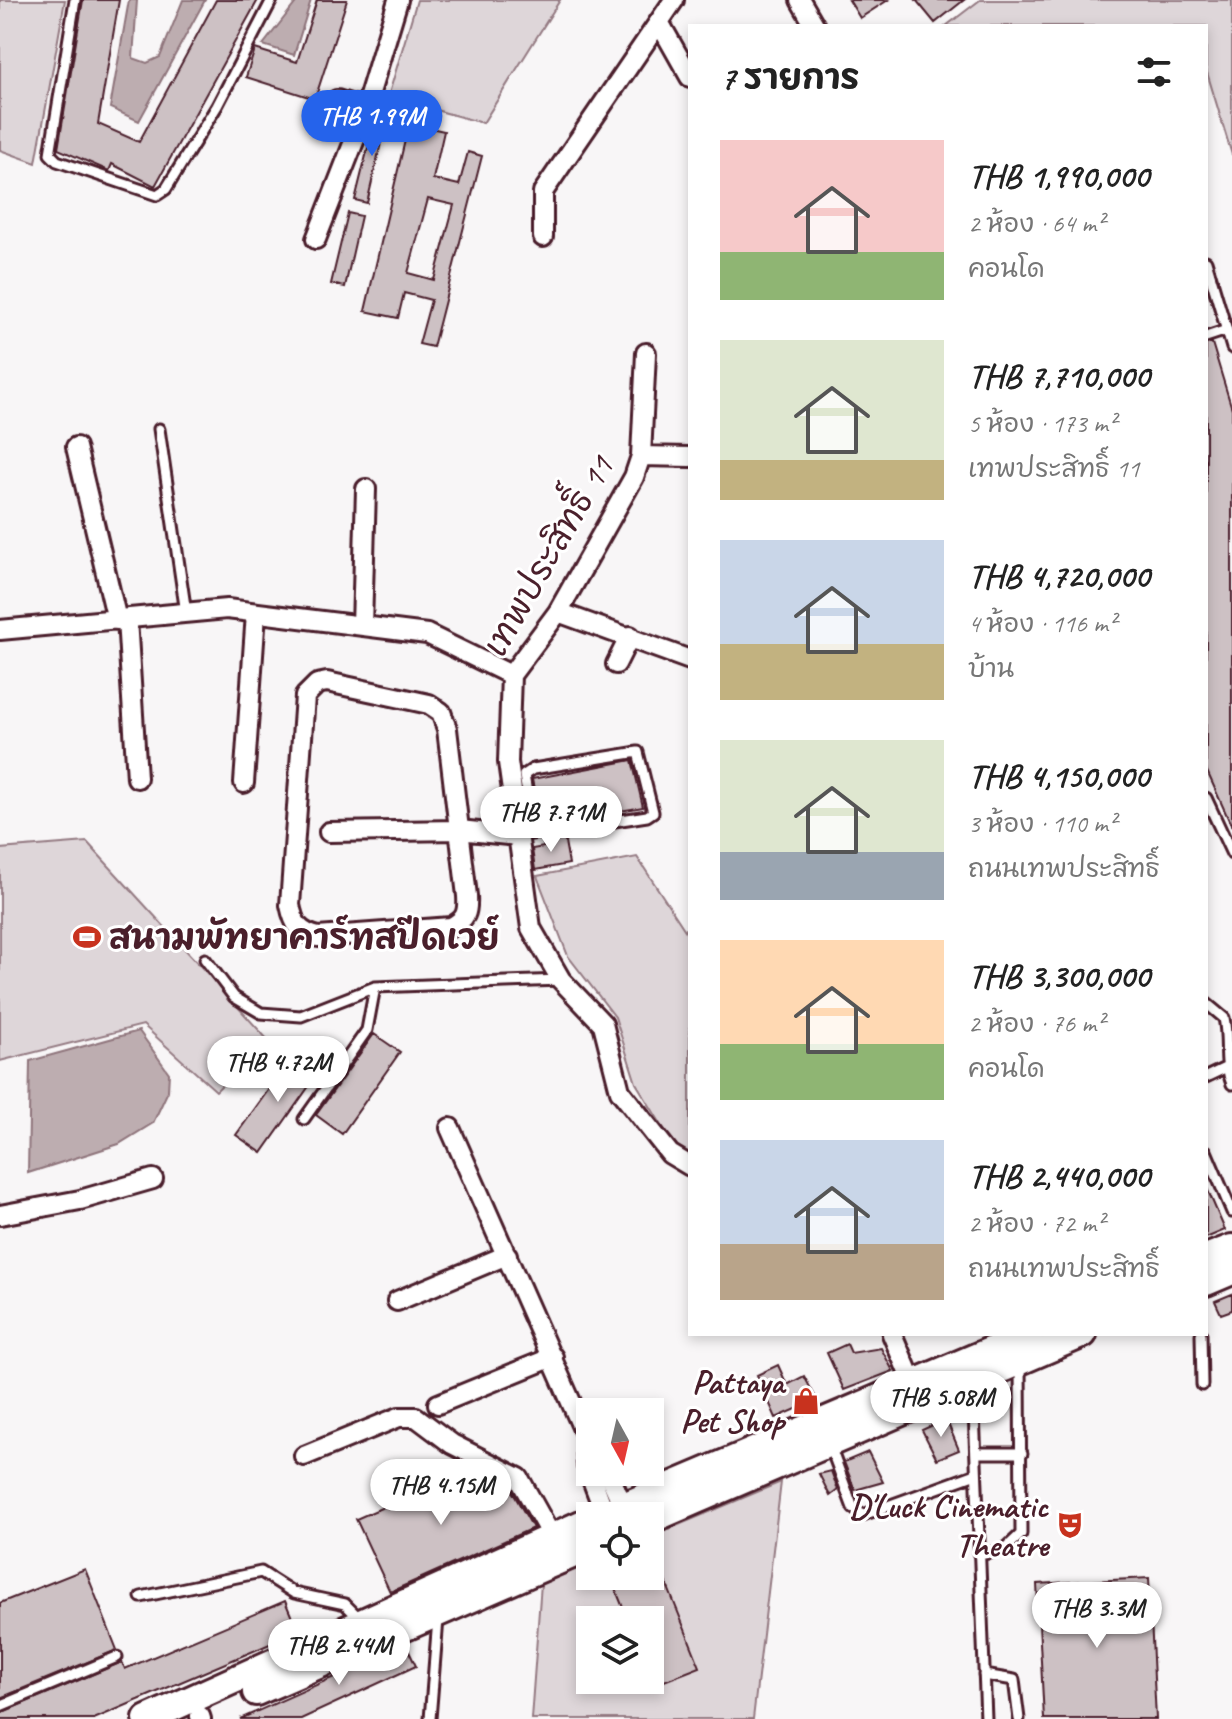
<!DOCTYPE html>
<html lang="th">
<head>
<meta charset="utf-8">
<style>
  :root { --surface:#fff; --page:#f2f2f2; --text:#222; --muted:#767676; --accent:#2563eb }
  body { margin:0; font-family:Caveat,"Playpen Sans Thai",sans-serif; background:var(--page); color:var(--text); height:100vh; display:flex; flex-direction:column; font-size:30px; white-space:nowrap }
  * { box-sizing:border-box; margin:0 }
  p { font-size:26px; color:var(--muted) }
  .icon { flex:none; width:44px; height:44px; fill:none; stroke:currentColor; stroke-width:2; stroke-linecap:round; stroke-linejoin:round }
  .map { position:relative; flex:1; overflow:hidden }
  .drawer { position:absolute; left:688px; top:24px; width:520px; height:1312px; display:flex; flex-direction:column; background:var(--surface); border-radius:0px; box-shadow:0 4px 12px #0003 }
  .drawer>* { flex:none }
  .needle { width:52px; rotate:172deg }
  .buttons { position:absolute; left:576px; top:1398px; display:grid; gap:16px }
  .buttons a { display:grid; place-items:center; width:88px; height:88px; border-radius:0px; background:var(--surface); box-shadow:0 4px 12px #0003; font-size:40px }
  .price { position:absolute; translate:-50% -68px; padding:0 18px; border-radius:28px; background:#fff; color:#222; font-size:26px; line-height:52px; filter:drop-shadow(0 2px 4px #0008) }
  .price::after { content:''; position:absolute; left:50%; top:48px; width:24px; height:18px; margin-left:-12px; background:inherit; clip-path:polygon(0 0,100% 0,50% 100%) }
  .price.current { background:var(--accent); color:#fff }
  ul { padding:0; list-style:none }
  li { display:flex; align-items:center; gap:24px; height:200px; padding:0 32px }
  li span { display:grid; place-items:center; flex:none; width:224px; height:160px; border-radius:0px; color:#555 }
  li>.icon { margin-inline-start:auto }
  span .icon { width:96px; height:96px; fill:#fffc; stroke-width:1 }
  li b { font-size:34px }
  h2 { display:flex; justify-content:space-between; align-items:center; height:96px; padding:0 32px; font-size:34px }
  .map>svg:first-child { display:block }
  .green { fill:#ded6d9; stroke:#947a82; stroke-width:2; fill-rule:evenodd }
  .water { fill:#bdadb0; stroke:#8f747b; stroke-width:2 }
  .building { fill:#cdc1c4; stroke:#4a1f2b; stroke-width:2; fill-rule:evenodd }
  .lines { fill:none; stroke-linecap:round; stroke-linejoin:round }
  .service-casing { stroke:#4a1f2b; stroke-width:15 }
  .minor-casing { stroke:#4a1f2b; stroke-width:24 }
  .secondary-casing { stroke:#4a1f2b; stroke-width:32 }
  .service { stroke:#fff; stroke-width:9 }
  .minor { stroke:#fff; stroke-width:18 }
  .secondary { stroke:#fff; stroke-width:26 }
  .labels { text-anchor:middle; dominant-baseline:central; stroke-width:6; stroke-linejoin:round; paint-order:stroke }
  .street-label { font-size:34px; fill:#4a1f2b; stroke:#fff }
  .poi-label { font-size:34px; font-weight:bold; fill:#4a1f2b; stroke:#fff; text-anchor:end }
</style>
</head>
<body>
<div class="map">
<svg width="1232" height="1719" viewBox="0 0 1232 1719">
  <rect width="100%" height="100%" fill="#f8f6f7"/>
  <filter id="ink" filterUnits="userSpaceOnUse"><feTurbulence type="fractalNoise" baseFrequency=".0125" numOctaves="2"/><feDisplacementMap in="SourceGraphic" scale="16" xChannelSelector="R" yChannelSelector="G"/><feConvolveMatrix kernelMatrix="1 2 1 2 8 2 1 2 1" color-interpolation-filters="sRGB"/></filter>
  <g filter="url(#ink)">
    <path class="green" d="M 0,0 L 65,0 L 36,163 L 0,150 Z
      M 417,0 L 560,0 L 483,123 L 388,97 Z
      M 980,0 L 1232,0 L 1232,155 L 1206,69 L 1206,26 L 946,26 Z
      M 87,842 L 268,1040 L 216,1091 L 143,1025 L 0,1061 L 0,849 Z
      M 637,857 L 690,938 L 690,1155 L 675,1147 L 636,1083 L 615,1017 L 568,956 L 537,876 Z
      M 781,1482 L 753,1719 L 531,1719 L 541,1583 L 590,1562 L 590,1576 L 650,1576 L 650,1537 ZM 590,1620 L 650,1620 L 650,1680 L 590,1680 Z"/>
    <path class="water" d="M 129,0 L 137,0 L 133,58 L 147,63 L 160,57 L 183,0 L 205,0 L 139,121 L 110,108 Z
      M 298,0 L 311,0 L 294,55 L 263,45 Z
      M 139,1031 L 169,1073 L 168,1091 L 153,1123 L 119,1144 L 28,1173 L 30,1061 Z"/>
    <path class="building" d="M 83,0 L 119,0 L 98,124 L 139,142 L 216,0 L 258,0 L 155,186 L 112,164 L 109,171 L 58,149 Z
      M 317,0 L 347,0 L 315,99 L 246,77 L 255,49 L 297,62 Z
      M 849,0 L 888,0 L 860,18 Z
      M 916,0 L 964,0 L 935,23 Z
      M 377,111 L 388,113 L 367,203 L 355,200 Z
      M 409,123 L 444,131 L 433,179 L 459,185 L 468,152 L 482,156 L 433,347 L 419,344 L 431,300 L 404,293 L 398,318 L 365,311 ZM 428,199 L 454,205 L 434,280 L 408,273 Z
      M 348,213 L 361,216 L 345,287 L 331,284 Z
      M 1212,343 L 1232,409 L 1232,827 L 1206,769 L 1206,344 Z
      M 632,760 L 643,807 L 540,825 L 532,779 Z
      M 564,836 L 569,864 L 535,870 L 532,849 L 544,847 L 543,840 Z
      M 374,1034 L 400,1052 L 342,1134 L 316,1115 Z
      M 294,1054 L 319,1072 L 262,1153 L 236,1135 Z
      M 1206,1186 L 1225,1230 L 1206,1238 Z
      M 1232,1294 L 1232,1310 L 1221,1314 L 1215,1301 Z
      M 847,1344 L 851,1353 L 881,1348 L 893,1371 L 844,1390 L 827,1353 Z
      M 778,1365 L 787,1385 L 804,1376 L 817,1400 L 776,1418 L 757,1375 Z
      M 946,1419 L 959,1450 L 937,1459 L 922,1430 Z
      M 868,1452 L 883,1482 L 855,1490 L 844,1462 Z
      M 472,1468 L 479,1477 L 485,1474 L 497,1480 L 502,1493 L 512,1491 L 533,1528 L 390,1592 L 356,1519 Z
      M 831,1471 L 838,1490 L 830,1496 L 819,1474 Z
      M 85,1569 L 117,1650 L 0,1698 L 0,1603 Z
      M 661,1570 L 700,1667 L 654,1685 L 650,1676 L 650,1620 L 628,1620 L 615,1588 Z
      M 1149,1578 L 1156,1719 L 1044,1719 L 1037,1584 Z
      M 285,1601 L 298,1632 L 94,1719 L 0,1719 L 0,1713 L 122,1662 L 125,1669 Z
      M 406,1645 L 416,1666 L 301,1719 L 240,1719 Z"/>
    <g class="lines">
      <g class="service-casing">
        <path id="service" d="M 75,0 L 50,154 L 57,161 L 157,195 L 166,189 L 217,106 L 272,0
          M 1206,261 L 1232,348
          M 1206,337 L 1227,330
          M 159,429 L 186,613
          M 1206,798 L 1232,854
          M 518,836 L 647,816 L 653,812 L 638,752 L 533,769 L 524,775 L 526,787
          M 205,959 L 234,997 L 261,1013 L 301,1016 L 375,987 L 561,980
          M 1206,1003 L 1224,1018 C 1229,1040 1223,1063 1232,1084
          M 1206,1077 L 1225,1068
          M 304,1119 L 367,1030 L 375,987
          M 1206,1151 L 1232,1212
          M 1201,1334 L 1202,1385
          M 973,1385 L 986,1719
          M 830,1446 L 853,1508 L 863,1515 L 976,1474
          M 976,1453 L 1022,1453
          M 979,1555 L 1004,1550 L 1021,1534 L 1020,1362
          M 141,1597 L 261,1572 L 294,1593 L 345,1604 L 359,1618
          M 984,1675 L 1014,1680 L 1019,1719
          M 0,1706 L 117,1657
          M 430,1719 L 438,1619"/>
      </g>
      <g class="minor-casing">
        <path id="minor" d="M 800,0 L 815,26
          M 659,22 L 690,77
          M 337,100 L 365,109
          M 543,237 L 543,192 L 674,0
          M 316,239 L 360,126 L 398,0
          M 646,353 L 641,456 L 634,477 L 558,612 L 511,675 L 508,762 L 531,928 L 561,980 L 603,1024 L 620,1091 L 670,1154 L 690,1166
          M 76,447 L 117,620
          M 641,456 L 690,457
          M 558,612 L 690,660
          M 127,619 L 137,778
          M 362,626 L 366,489
          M 0,630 L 227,609 L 427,634 L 511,675
          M 616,664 L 630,636
          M 327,682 L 429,704 L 441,712 L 447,729 L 467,896 C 468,913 466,919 451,927 L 318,937 C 299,932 294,925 290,905 L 305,696 L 317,684 Z
          M 244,783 L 256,613
          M 329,832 L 459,830 L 518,836
          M 450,1128 L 590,1445
          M 0,1215 L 80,1200 L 153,1179
          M 397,1301 L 507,1255
          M 892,1334 L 914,1386
          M 438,1404 L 553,1357
          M 586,1440 L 587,1466 L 605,1514
          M 304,1456 L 399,1417 L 416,1417 L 452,1444 L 519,1478 L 552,1537
          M 608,1472 L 623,1506
          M 200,1716 L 201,1719"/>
      </g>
      <g class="secondary-casing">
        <path id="secondary" d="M 1206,1258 L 1232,1248
          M 1206,1282 L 1232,1271
          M 600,1516 L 1030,1334
          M 650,1520 L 1083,1334
          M 256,1692 L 590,1547
          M 147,1719 L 590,1520"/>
      </g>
      <use href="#service" class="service"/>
      <use href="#minor" class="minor"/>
      <use href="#secondary" class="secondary"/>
    </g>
  </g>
  <defs>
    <g id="stadium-bare" transform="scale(2.16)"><path d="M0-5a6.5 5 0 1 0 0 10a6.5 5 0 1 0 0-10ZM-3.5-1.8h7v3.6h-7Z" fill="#c8321e" stroke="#fff" stroke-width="2.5" paint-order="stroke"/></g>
    <g id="shop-bare" transform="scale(2.16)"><path d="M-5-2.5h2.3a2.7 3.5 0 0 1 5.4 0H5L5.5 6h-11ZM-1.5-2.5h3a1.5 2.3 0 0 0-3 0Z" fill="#c8321e" stroke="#fff" stroke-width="2.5" paint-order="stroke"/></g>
    <g id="theatre-bare" transform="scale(2.16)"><path d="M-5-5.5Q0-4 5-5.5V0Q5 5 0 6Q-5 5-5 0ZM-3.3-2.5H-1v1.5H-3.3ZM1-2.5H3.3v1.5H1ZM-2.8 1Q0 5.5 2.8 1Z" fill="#c8321e" stroke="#fff" stroke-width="2.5" paint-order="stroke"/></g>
  </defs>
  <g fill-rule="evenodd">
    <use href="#stadium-bare" x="87" y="937"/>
    <use href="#shop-bare" x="806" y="1401"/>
    <use href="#theatre-bare" x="1070" y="1525"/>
  </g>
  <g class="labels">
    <g class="street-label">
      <text transform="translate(548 556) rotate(-60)">เทพประสิทธิ์ 11</text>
    </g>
    <g class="poi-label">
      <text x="109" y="937" text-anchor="start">สนามพัทยาคาร์ทสปีดเวย์</text>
      <text x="784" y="1381">Pattaya<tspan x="784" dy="39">Pet Shop</tspan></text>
      <text x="1048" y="1505">D'Luck Cinematic<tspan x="1048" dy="39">Theatre</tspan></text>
    </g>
  </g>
</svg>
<div class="buttons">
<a><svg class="needle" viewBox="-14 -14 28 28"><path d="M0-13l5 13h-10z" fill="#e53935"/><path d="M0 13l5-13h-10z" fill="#767676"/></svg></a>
<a><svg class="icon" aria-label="locate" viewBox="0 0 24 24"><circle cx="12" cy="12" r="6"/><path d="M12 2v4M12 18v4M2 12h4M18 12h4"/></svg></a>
<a><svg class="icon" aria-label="layers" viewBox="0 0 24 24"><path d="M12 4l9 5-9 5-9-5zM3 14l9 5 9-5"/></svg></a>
</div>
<b class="price current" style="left:372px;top:158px">THB 1.99M</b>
<b class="price" style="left:551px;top:854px">THB 7.71M</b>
<b class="price" style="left:278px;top:1104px">THB 4.72M</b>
<b class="price" style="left:941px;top:1439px">THB 5.08M</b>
<b class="price" style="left:441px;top:1527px">THB 4.15M</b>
<b class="price" style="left:1097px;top:1650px">THB 3.3M</b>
<b class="price" style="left:339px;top:1687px">THB 2.44M</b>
<section class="drawer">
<h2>7 รายการ<svg class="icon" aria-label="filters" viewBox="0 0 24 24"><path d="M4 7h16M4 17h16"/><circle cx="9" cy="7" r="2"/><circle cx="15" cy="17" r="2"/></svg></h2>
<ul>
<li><span style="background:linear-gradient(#f6c9c9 70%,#8fb573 0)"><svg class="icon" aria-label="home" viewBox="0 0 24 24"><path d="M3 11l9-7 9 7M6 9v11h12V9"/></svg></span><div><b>THB 1,990,000</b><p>2 ห้อง · 64 m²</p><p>คอนโด</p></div></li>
<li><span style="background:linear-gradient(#dfe7d0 75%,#c2b280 0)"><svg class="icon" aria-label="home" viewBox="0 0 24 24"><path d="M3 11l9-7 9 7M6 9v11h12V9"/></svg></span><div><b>THB 7,710,000</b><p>5 ห้อง · 173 m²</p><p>เทพประสิทธิ์ 11</p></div></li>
<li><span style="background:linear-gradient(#c9d6e8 65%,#c2b280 0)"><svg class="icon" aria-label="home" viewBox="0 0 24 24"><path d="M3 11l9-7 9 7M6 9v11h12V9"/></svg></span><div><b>THB 4,720,000</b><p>4 ห้อง · 116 m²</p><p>บ้าน</p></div></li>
<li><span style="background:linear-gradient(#dfe7d0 70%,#9aa5b1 0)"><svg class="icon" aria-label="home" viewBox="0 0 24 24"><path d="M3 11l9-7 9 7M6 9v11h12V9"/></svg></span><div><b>THB 4,150,000</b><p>3 ห้อง · 110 m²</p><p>ถนนเทพประสิทธิ์</p></div></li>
<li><span style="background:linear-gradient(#ffd9b3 65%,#8fb573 0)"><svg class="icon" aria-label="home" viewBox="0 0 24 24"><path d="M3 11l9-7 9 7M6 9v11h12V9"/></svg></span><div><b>THB 3,300,000</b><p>2 ห้อง · 76 m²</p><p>คอนโด</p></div></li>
<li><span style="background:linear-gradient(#c9d6e8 65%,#b9a48a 0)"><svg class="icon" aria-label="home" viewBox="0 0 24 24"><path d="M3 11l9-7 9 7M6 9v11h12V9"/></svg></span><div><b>THB 2,440,000</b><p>2 ห้อง · 72 m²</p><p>ถนนเทพประสิทธิ์</p></div></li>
</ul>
</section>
</div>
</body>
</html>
